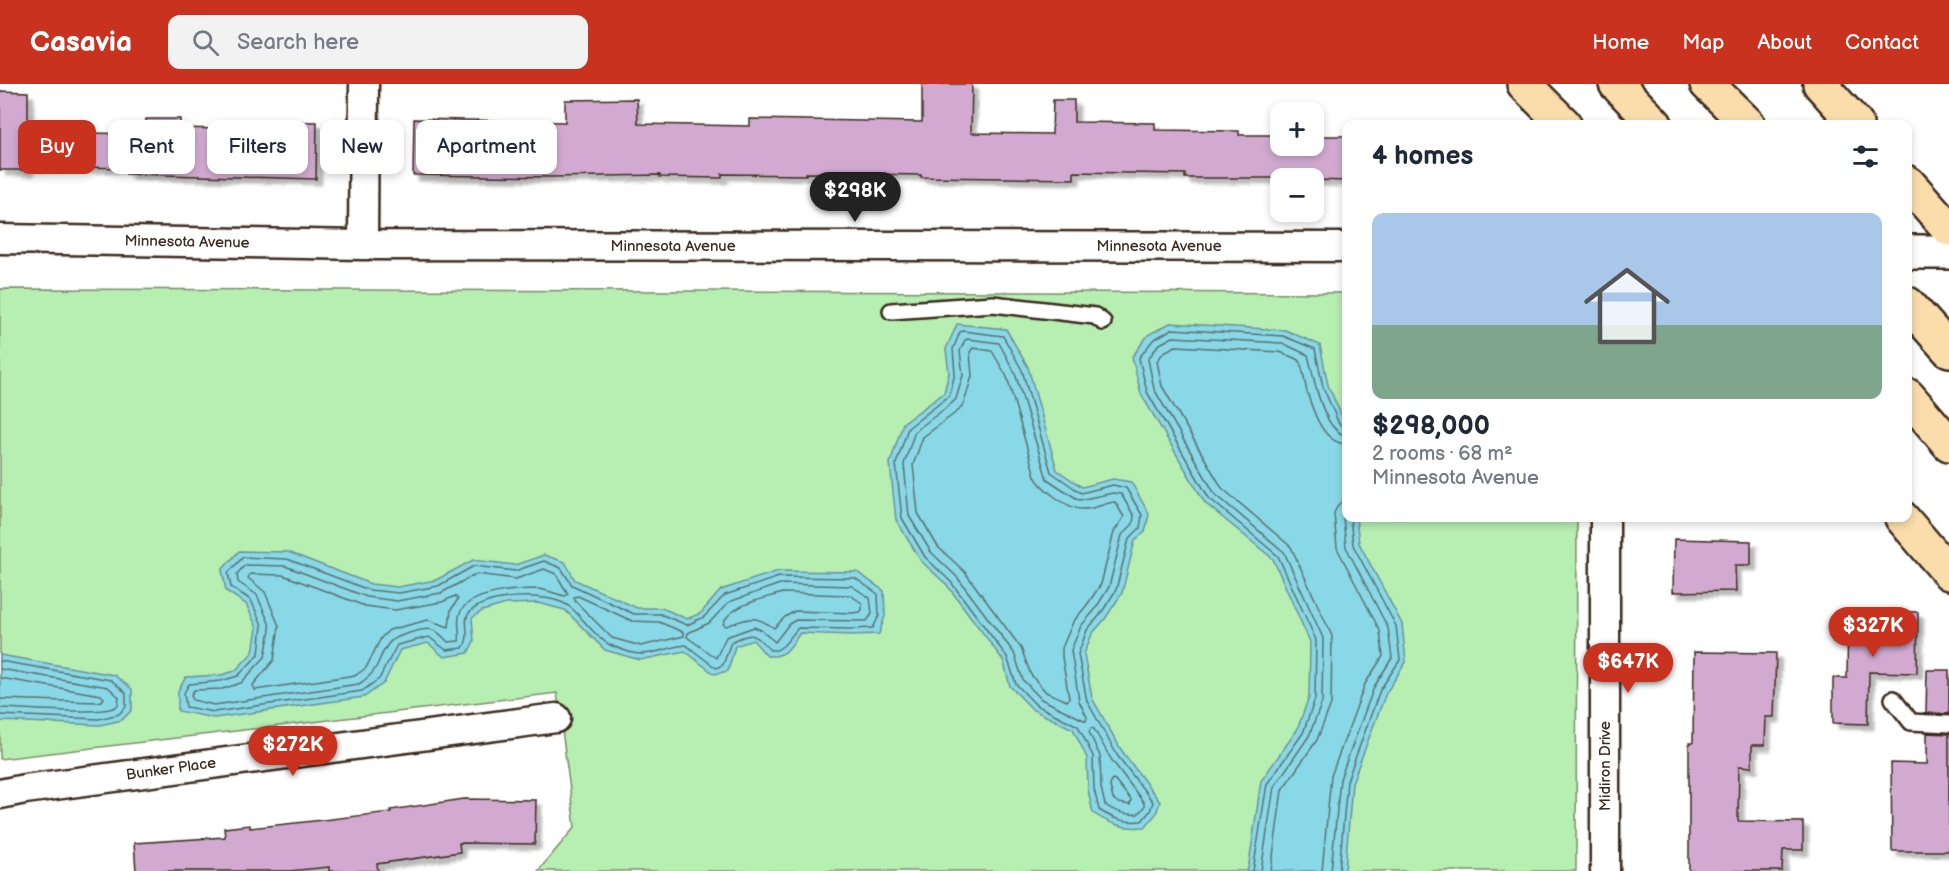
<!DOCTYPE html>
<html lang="en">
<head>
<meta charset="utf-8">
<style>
  :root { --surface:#fff; --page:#f2f2f3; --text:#1f2937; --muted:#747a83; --accent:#c8321e }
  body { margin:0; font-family:"Balsamiq Sans",sans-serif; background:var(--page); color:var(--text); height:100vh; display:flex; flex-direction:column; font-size:22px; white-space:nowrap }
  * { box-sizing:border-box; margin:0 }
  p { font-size:20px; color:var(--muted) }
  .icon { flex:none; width:33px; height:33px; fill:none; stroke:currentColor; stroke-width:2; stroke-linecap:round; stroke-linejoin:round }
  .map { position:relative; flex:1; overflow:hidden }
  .details { position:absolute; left:1342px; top:36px; width:570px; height:402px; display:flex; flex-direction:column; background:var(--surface); border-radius:12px; box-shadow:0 3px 9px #0003 }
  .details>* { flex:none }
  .guide { position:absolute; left:18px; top:36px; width:570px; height:54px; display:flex; gap:12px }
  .fabs { position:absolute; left:1270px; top:18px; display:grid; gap:12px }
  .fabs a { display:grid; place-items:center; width:54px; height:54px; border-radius:12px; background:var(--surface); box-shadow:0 3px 9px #0003; font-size:30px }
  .price { position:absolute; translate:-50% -51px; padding:0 14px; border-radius:21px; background:var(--accent); color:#fff; font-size:20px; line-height:39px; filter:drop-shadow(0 2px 3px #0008) }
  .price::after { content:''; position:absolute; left:50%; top:36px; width:18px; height:14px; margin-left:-9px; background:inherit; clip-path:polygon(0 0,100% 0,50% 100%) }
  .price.current { background:#222; color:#fff }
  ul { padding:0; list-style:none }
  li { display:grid; align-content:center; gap:12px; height:318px; padding:0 30px }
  li span { display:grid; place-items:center; height:186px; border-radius:12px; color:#555 }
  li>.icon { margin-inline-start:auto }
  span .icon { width:108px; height:108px; fill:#fffc; stroke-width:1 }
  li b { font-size:26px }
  h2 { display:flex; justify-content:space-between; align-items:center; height:72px; padding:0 30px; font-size:26px }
  .chip { padding:0 21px; border-radius:12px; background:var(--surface); box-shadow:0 3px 9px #0003; font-size:21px; line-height:54px }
  .chip.current { background:var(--accent); color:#fff }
  header { display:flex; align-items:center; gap:36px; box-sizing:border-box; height:84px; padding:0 30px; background:var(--accent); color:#fff }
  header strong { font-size:28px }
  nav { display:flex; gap:33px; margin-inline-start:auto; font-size:21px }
  .search { width:420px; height:54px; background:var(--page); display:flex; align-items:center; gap:15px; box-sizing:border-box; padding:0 21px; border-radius:12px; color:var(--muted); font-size:22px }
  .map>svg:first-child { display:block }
  .green { fill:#b7eeb1; stroke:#798c68; stroke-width:1.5 }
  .water { fill:#89d8e7; stroke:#6a9297; stroke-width:1.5 }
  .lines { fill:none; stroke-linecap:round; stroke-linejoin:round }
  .shore { stroke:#5a706e; stroke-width:1.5 }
  .building { fill:#d2aad1; stroke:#3b2a1e; stroke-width:1.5; filter:url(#shadow) }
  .service-casing { stroke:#3b2a1e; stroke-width:20 }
  .minor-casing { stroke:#3b2a1e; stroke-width:33 }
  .tertiary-casing { stroke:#3b2a1e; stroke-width:38 }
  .motorway-casing { stroke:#3b2a1e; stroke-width:38 }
  .service { stroke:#fff; stroke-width:15 }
  .minor { stroke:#fff; stroke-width:28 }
  .tertiary { stroke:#fff; stroke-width:33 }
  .motorway { stroke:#faddab; stroke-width:33 }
  .labels { text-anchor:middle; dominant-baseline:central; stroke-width:4.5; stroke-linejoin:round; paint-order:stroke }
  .street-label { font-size:15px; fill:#3b2a1e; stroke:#fff }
</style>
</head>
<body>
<header>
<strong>Casavia</strong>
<div class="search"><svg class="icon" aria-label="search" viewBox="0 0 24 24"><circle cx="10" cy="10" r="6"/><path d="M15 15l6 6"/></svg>Search here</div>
<nav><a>Home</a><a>Map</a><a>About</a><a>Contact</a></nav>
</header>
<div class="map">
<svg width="1949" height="787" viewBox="0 0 1949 787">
  <defs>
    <filter id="shadow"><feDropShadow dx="5.5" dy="5.5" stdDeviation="1.5" flood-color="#0004"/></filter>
  </defs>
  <rect width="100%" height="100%" fill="#fff"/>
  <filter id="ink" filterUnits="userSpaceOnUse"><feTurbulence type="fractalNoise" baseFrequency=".0167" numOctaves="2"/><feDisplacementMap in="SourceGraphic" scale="12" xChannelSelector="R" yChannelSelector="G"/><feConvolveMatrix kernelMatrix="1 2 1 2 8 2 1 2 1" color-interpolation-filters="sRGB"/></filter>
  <g filter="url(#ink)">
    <path class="green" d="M 0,205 L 1347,209 L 1347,434 L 1577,434 L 1576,787 L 538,787 L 575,743 L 557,609 L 0,675 Z"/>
    <path class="water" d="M 1170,239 L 1285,246 L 1320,261 L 1328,301 L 1347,344 L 1347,434 L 1356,434 L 1359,459 L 1402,540 L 1406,578 L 1386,609 L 1352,699 L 1345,787 L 1247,787 L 1249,780 L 1261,697 L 1297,646 L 1309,613 L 1310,558 L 1273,475 L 1205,419 L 1141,310 L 1132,273 L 1148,251 Z
      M 957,240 L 1006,245 L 1028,283 L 1057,386 L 1082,403 L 1113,395 L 1131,398 L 1149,430 L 1145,448 L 1135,456 L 1122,509 L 1105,535 L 1092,550 L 1084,570 L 1092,614 L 1122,667 L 1160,718 L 1156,730 L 1145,743 C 1124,745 1111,741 1093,729 L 1088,706 L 1087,674 L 1073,645 L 1033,626 L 1010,602 L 1003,576 L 947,501 L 921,477 L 896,436 L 890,379 L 903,339 L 944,309 L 949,289 L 946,265 Z
      M 239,467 L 288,468 L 371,500 L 398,503 L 436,496 L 473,476 L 515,481 L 544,471 L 565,478 L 575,496 L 637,524 L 662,524 L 687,535 L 701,529 L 721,506 L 778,487 L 857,488 L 884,507 L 885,532 L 879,550 L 852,551 L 800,549 C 789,564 787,573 767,572 L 753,556 L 735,562 L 728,587 L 714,590 L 685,567 L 640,576 L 605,566 L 565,526 L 538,519 L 506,520 L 482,527 L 472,534 L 474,557 L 468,569 L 444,573 L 428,559 L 400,566 L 384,599 L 364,613 L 214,634 L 178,627 L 178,607 L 186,593 L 221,591 L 235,587 L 253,568 L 257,544 L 246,520 L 226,507 L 222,486 Z
      M 0,571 L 114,591 L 132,605 L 132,626 L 122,636 L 100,641 L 0,637 Z"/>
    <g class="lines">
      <path class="shore" d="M 963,247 L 1003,252 L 1022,286 L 1051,388 L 1081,409 L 1113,401 L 1126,404 L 1142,431 L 1140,444 L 1129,455 L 1116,506 L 1100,531 L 1087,546 L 1078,570 L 1087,617 L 1117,671 L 1153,718 L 1150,727 L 1142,737 C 1125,739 1113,735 1099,726 L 1094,705 L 1093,672 L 1078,642 L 1036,621 L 1016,600 L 1007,573 L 951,498 L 925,473 L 902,434 L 896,380 L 908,344 L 949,312 L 955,290 L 953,265 L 960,248 Z
        M 968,255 L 999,259 L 1015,289 L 1047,395 L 1079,416 L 1113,409 L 1121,410 L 1134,432 L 1133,440 L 1122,451 L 1109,503 L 1094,527 L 1081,542 L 1071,566 L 1079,617 L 1087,633 L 1086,637 L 1041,615 L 1023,596 L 1014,569 L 957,493 L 931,468 L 909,432 L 904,380 L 915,347 L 951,320 L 956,315 L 963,291 L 960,267 L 965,256 Z
        M 973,264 L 992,267 L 1007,293 L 1035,392 C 1040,404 1068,425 1082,425 C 1093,426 1104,419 1115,418 L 1124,433 L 1114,448 L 1101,500 L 1087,521 L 1073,538 L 1062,564 L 1062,573 L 1069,614 L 1067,617 L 1046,608 L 1031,591 L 1021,564 L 964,487 L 938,463 L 918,429 L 913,381 L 923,353 L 958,327 L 964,319 L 972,292 L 970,268 Z
        M 243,473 L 287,475 L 369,506 L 399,509 L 438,502 L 474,482 L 515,487 L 544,477 L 561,484 L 572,501 L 634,530 L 660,530 L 687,541 L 704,533 L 725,511 L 779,493 L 855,494 L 878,510 L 879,532 L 873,544 L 852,545 L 798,544 L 784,561 L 777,566 L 770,566 C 754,549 753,547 731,558 L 723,581 L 716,584 L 686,561 C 671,562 656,570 641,570 C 632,570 617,564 610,561 C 594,553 583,533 570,523 C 550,507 485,510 469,529 C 462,537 472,551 463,564 L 446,566 L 429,553 L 397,561 L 379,595 L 362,607 L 214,628 L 186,623 L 184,609 L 189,600 L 221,597 L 238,592 L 259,570 L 262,541 L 251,516 L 231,503 L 228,489 Z
        M 245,481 L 285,482 L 367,513 L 397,517 L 441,509 L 476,490 L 516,495 L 544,485 L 556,490 L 568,510 L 565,512 C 556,510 547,506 538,505 C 518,505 468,508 460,529 C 456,538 461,548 459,557 L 448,558 C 444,554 439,548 433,546 C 426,543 394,552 389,559 C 375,577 382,585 359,600 L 214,621 L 193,616 L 191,611 L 194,606 L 222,605 L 241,599 L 265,573 L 270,546 L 269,539 L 257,511 L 238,498 L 237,490 Z
        M 250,490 L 283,491 L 365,522 L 395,526 L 442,518 L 455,512 L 458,515 L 451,526 L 449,543 L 428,536 L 389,546 L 381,554 L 366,584 L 356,591 L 255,606 L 253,601 L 274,576 L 279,542 L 265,508 L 248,494 Z
        M 780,500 L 852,502 L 870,514 L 872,530 L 867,537 L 796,536 L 789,540 L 775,558 L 761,546 L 754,543 L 726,553 L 716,574 L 687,553 L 688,549 L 709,539 L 729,518 Z
        M 782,509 L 850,511 L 862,519 L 862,526 L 860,528 L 852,529 L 795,527 L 785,533 L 774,544 C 754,530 749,534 726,542 L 723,540 C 730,520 764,515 782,509 Z
        M 578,512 L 632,537 L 659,538 L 683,548 L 684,552 L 641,562 L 612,554 L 575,517 L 574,513 Z
        M 0,577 L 111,596 L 126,609 L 126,623 L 119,630 L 99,635 L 0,631
        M 0,585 L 108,603 L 119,613 C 118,616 119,620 117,622 C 107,632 18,624 0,624
        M 0,594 L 101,611 L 104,614 L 102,617 L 97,618 L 0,615
        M 1091,644 L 1094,645 L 1111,675 L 1144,719 L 1144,723 L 1138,730 C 1126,731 1115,728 1105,721 L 1101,704 L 1100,672 L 1089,648 Z
        M 1112,695 L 1115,696 L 1131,716 L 1130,721 L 1119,719 L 1113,715 L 1110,702 Z
        M 1253,787 L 1267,700 L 1303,649 L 1315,615 L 1316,556 L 1278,472 L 1209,414 L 1147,308 L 1139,274 L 1153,256 L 1172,245 L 1283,252 L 1315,265 L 1323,303 L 1339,340 L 1347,344
        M 1261,787 L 1274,703 L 1309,652 L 1322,618 L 1323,554 L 1284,468 L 1215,410 L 1154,305 L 1148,275 L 1158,261 L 1173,253 L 1282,259 L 1308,271 C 1313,290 1323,350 1347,351
        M 1271,787 L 1282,706 L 1317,656 L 1331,620 L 1332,552 L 1291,463 L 1222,404 L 1162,302 L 1157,277 L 1164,268 L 1176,262 L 1280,268 L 1299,276 C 1304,285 1304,297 1307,308 C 1313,327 1323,360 1347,360
        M 1322,787 L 1331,692 L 1365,600 L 1383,572 L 1380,547 L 1337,464 L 1334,429 L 1338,421 L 1347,414
        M 1331,787 L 1340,695 L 1374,603 L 1392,574 L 1388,544 L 1346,463 L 1343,434 L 1347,425
        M 1339,787 L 1347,697 L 1380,606 L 1400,576 L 1396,542 L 1353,461 L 1350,434"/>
    </g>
    <path class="building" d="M 922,0 L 972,0 L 971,49 L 1052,50 L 1053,16 L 1074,16 L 1074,38 L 1155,39 L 1155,46 L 1239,47 L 1239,51 L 1281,51 L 1281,62 L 1314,62 L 1314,52 L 1347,52 L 1347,97 L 1314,96 L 1314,94 L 1185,94 L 1185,90 L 1074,88 L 1074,95 L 921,93 L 921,91 L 806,89 L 806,91 L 722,90 L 722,94 L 660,93 L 660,91 L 551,93 L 413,91 L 414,35 L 565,38 L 565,16 L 637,15 L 638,40 L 750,42 L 750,35 L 922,38 Z
      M 0,7 L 28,8 L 28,48 L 145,50 L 146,35 L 180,35 L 180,44 L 269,46 L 269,37 L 317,38 L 316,95 L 126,90 L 126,84 L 28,82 L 28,86 L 0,86 Z
      M 1674,455 L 1751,457 L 1751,481 L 1735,481 L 1736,507 L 1673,508 Z
      M 1848,527 L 1918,528 L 1917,589 L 1869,588 L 1868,640 L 1833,639 L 1833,594 L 1847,594 Z
      M 1694,568 L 1776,569 L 1774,633 L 1766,633 L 1765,661 L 1752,661 L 1752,683 L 1739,682 L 1738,737 L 1803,738 L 1803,766 L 1783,766 L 1782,787 L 1689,787 L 1689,659 L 1693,659 Z
      M 1927,586 L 1949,586 L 1949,630 L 1926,629 Z
      M 1927,649 L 1949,650 L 1949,767 L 1892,767 L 1891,679 L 1927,680 Z
      M 464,715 L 536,716 L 535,760 L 459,759 L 460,768 L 377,780 L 378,787 L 329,787 L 329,783 L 289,787 L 136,787 L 134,759 L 225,753 L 224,744 L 250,741 L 250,744 L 323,736 L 391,728 L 390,726 Z"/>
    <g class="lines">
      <g class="service-casing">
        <path id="service" d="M 891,227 L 993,220 L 1095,232 L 1103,238
          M 1893,615 L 1911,638 L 1949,640"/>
      </g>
      <g class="minor-casing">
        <path id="minor" d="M 0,155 L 363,161 L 1347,163
          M 363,161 L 364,0
          M 1605,434 L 1605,787
          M 0,710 L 25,705 L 556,634"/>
      </g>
      <g class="tertiary-casing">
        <path id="tertiary" d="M 1908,168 L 1949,168"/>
      </g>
      <g class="motorway-casing">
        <path id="motorway" d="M 1524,0 L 1564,40
          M 1616,0 L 1655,40
          M 1707,0 L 1748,40
          M 1820,0 L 1856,40
          M 1908,99 L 1949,145
          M 1908,220 L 1949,266
          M 1908,312 L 1949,360
          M 1902,434 L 1949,489"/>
      </g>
      <use href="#service" class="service"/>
      <use href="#minor" class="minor"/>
      <use href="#tertiary" class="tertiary"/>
      <use href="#motorway" class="motorway"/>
    </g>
  </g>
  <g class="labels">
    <g class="street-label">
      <text transform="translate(187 158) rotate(1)">Minnesota Avenue</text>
      <text x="673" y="162">Minnesota Avenue</text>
      <text x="1159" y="162">Minnesota Avenue</text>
      <text transform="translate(1605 682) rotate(-90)">Midiron Drive</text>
      <text transform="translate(171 685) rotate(-8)">Bunker Place</text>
    </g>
  </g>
</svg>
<div class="fabs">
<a>+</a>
<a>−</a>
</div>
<b class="price current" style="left:855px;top:139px">$298K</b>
<b class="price" style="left:1873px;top:574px">$327K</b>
<b class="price" style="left:1628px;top:610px">$647K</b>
<b class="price" style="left:293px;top:693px">$272K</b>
<div class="guide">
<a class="chip current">Buy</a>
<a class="chip">Rent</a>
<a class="chip">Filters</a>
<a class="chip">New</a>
<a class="chip">Apartment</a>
</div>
<section class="details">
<h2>4 homes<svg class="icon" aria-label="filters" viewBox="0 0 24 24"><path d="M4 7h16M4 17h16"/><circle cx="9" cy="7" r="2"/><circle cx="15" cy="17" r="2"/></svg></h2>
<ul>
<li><span style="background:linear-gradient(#a9c7e8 60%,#7fa58c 0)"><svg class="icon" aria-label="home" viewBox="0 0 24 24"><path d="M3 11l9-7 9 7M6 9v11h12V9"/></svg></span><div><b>$298,000</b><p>2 rooms · 68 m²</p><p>Minnesota Avenue</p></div></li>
</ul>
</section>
</div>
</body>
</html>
